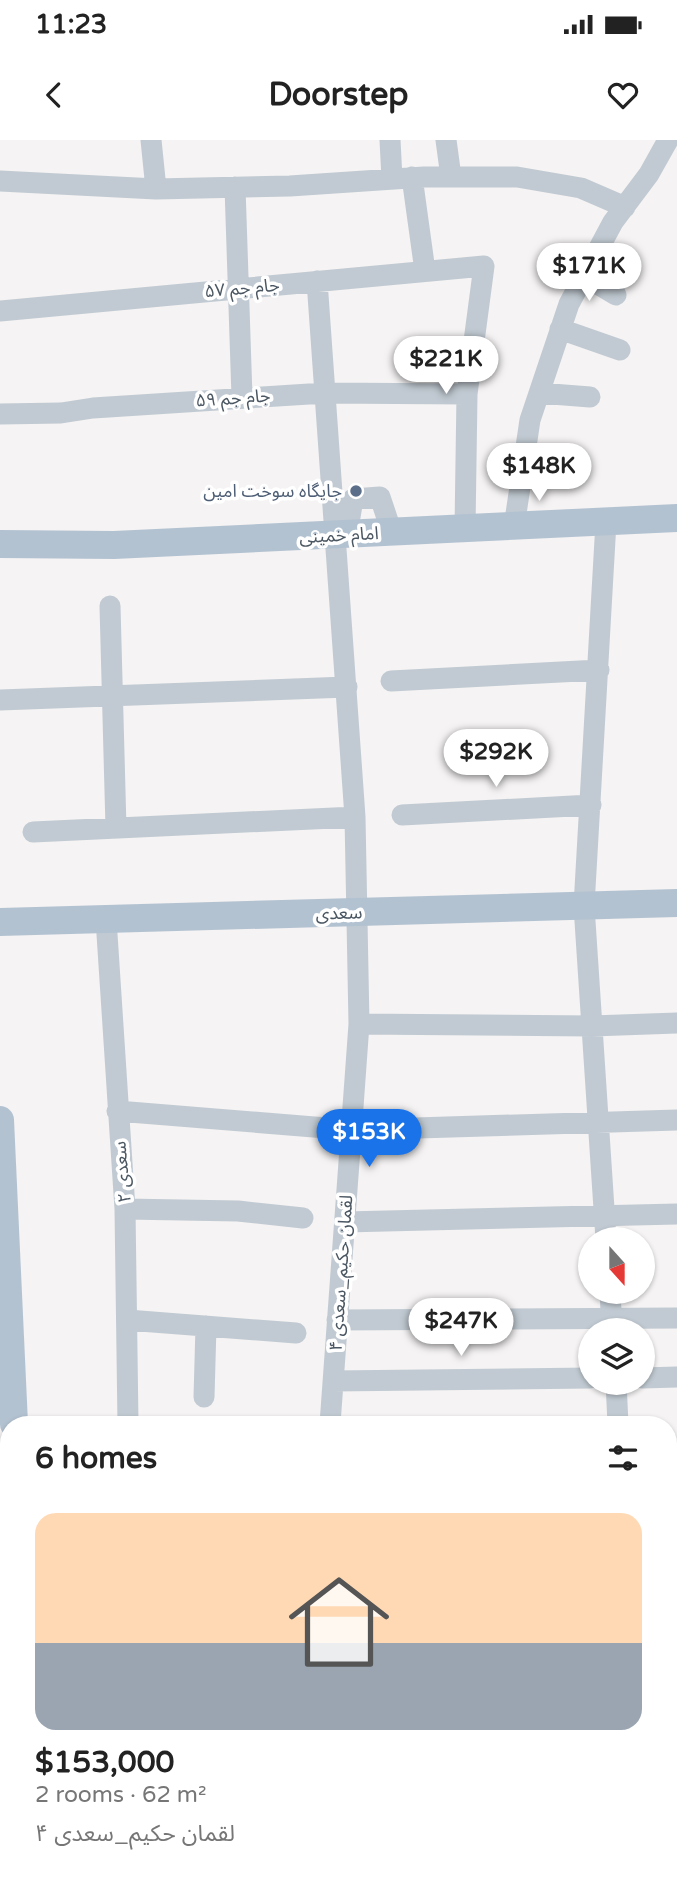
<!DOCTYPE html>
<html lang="en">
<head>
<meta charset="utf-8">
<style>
  :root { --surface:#fff; --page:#f6f6f6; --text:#222; --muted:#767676; --accent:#1a73e8 }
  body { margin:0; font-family:"Varela Round","Noto Sans Arabic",sans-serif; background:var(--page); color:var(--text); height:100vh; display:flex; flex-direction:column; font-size:26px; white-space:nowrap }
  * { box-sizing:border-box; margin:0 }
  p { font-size:23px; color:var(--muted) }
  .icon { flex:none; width:38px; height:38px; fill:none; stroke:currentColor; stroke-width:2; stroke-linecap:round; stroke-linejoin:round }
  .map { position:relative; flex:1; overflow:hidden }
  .side { position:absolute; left:0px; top:1276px; width:677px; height:471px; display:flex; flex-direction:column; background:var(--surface); border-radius:28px 28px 0 0; box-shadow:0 2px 5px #0004 }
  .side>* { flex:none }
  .needle { width:46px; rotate:159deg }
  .tools { position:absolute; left:578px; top:1087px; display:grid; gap:14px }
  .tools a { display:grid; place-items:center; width:77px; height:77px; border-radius:50%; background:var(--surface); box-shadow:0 2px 5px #0004; font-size:35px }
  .price { position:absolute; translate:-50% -60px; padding:0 16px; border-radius:24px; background:#fff; color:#222; font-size:23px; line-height:46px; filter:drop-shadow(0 2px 4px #0008) }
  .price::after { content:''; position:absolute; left:50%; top:42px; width:21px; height:16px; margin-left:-10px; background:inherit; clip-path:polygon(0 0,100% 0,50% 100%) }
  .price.selected { background:var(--accent); color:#fff }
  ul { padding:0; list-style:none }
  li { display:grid; align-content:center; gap:14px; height:371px; padding:0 35px }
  li span { display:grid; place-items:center; height:217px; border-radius:21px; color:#555 }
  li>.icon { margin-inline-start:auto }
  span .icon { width:126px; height:126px; fill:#fffc; stroke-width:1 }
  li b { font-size:30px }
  h2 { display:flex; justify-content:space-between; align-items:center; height:84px; padding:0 35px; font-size:30px }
  .status { display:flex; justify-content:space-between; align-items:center; height:49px; padding:0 35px; background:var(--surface); direction:ltr }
  .status svg { height:19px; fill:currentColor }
  header { display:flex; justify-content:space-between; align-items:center; height:91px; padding:0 35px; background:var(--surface); font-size:32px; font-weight:700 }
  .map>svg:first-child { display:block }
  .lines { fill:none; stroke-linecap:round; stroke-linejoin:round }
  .minor { stroke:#c1cad2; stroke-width:21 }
  .major { stroke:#b3c2d1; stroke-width:28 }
  .service-dot { fill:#5c6f8a; stroke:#fff; stroke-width:2.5 }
  .labels { text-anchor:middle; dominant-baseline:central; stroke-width:7; stroke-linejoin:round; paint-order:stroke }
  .street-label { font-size:18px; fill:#4a5661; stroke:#fff }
  .service-label { font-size:18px; fill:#4e5e75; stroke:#fff; text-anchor:end }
</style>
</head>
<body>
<div class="status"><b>11:23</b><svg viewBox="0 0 49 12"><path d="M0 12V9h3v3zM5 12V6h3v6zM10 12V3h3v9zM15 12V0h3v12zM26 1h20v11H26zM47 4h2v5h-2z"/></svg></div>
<header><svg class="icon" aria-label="back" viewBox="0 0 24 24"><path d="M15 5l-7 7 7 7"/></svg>Doorstep<svg class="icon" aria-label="heart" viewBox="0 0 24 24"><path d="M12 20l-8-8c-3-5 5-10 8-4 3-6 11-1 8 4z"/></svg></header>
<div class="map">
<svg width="677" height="1746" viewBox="0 0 677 1746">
  <rect width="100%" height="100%" fill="#f5f3f3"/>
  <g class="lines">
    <path class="minor" d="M 151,0 L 156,49
      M 390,0 L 392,39
      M 446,0 L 451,37
      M 412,37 L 425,131
      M 0,41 L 156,49 L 290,46 L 424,37 L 517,37 L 581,48 L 625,67
      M 235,47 L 242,257
      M 584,136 L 616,155
      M 317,141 L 355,677 L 359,884 L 330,1284
      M 0,171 L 484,126 L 467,254 L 465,389
      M 560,189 L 620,210
      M 539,253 L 590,257
      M 0,274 L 61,273 L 93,268 L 325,253 L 467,254
      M 514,387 L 530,280 L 569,164 L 613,82 L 649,34 L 668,0
      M 347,395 L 353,359 L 380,357 L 392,393
      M 110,466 L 116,688
      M 391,541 L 599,530
      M 0,560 L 347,547
      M 402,675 L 591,665
      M 33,692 L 355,677
      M 106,779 L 125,1069 L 128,1284
      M 359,884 L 592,886 L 677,883
      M 117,971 L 351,990 L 677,980
      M 125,1069 L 238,1071 L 303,1078
      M 345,1082 L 677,1074
      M 606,1099 L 584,766 L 606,382
      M 610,1152 L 612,1190
      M 127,1180 L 296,1193
      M 337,1180 L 677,1178
      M 642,1238 L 677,1237
      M 333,1241 L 590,1238
      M 616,1242 L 618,1284
      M 204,1257 L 206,1186
      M 668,1335 L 677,1335
      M 668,1440 L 677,1439
      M 668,1527 L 677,1526
      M 668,1597 L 677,1596
      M 668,1663 L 677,1662
      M 338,1738 L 339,1746
      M 198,1746 L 199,1738"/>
    <path class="major" d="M 0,404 L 114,405 L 677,378
      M 0,782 L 677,763
      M 0,980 L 14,1284
      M 0,1445 L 9,1445
      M 0,1561 L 0,1581
      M 4,1746 L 9,1724"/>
  </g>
  <circle class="service-dot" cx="356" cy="351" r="7"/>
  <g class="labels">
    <g class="street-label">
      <text transform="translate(242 148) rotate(-5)">جام جم ۵۷</text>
      <text transform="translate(233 258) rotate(-4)">جام جم ۵۹</text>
      <text transform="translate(339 395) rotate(-3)">امام خمینی</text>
      <text transform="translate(339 773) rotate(-2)">سعدی</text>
      <text transform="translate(122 1032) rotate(-95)">سعدی ۲</text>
      <text transform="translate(341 1133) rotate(-86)">لقمان حکیم_سعدی ۴</text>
    </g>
    <g class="service-label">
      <text x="342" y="351">جایگاه سوخت امین</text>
    </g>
  </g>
</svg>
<div class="tools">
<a><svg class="needle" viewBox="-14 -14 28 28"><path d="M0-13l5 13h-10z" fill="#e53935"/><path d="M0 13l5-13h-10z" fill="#767676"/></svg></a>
<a><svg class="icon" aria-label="layers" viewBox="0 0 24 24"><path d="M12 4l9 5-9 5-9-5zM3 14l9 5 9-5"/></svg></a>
</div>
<b class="price" style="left:589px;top:163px">$171K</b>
<b class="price" style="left:446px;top:256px">$221K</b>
<b class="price" style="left:539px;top:363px">$148K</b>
<b class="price" style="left:496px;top:649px">$292K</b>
<b class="price selected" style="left:369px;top:1029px">$153K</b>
<b class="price" style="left:461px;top:1218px">$247K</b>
<section class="side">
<h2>6 homes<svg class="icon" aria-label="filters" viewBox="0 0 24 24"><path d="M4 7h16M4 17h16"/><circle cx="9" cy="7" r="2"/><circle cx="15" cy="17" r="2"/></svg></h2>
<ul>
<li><span style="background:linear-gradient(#ffd9b3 60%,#9aa5b1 0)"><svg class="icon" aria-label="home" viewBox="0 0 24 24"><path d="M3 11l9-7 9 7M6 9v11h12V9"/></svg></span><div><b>$153,000</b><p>2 rooms · 62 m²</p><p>لقمان حکیم_سعدی ۴</p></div></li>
</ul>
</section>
</div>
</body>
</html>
